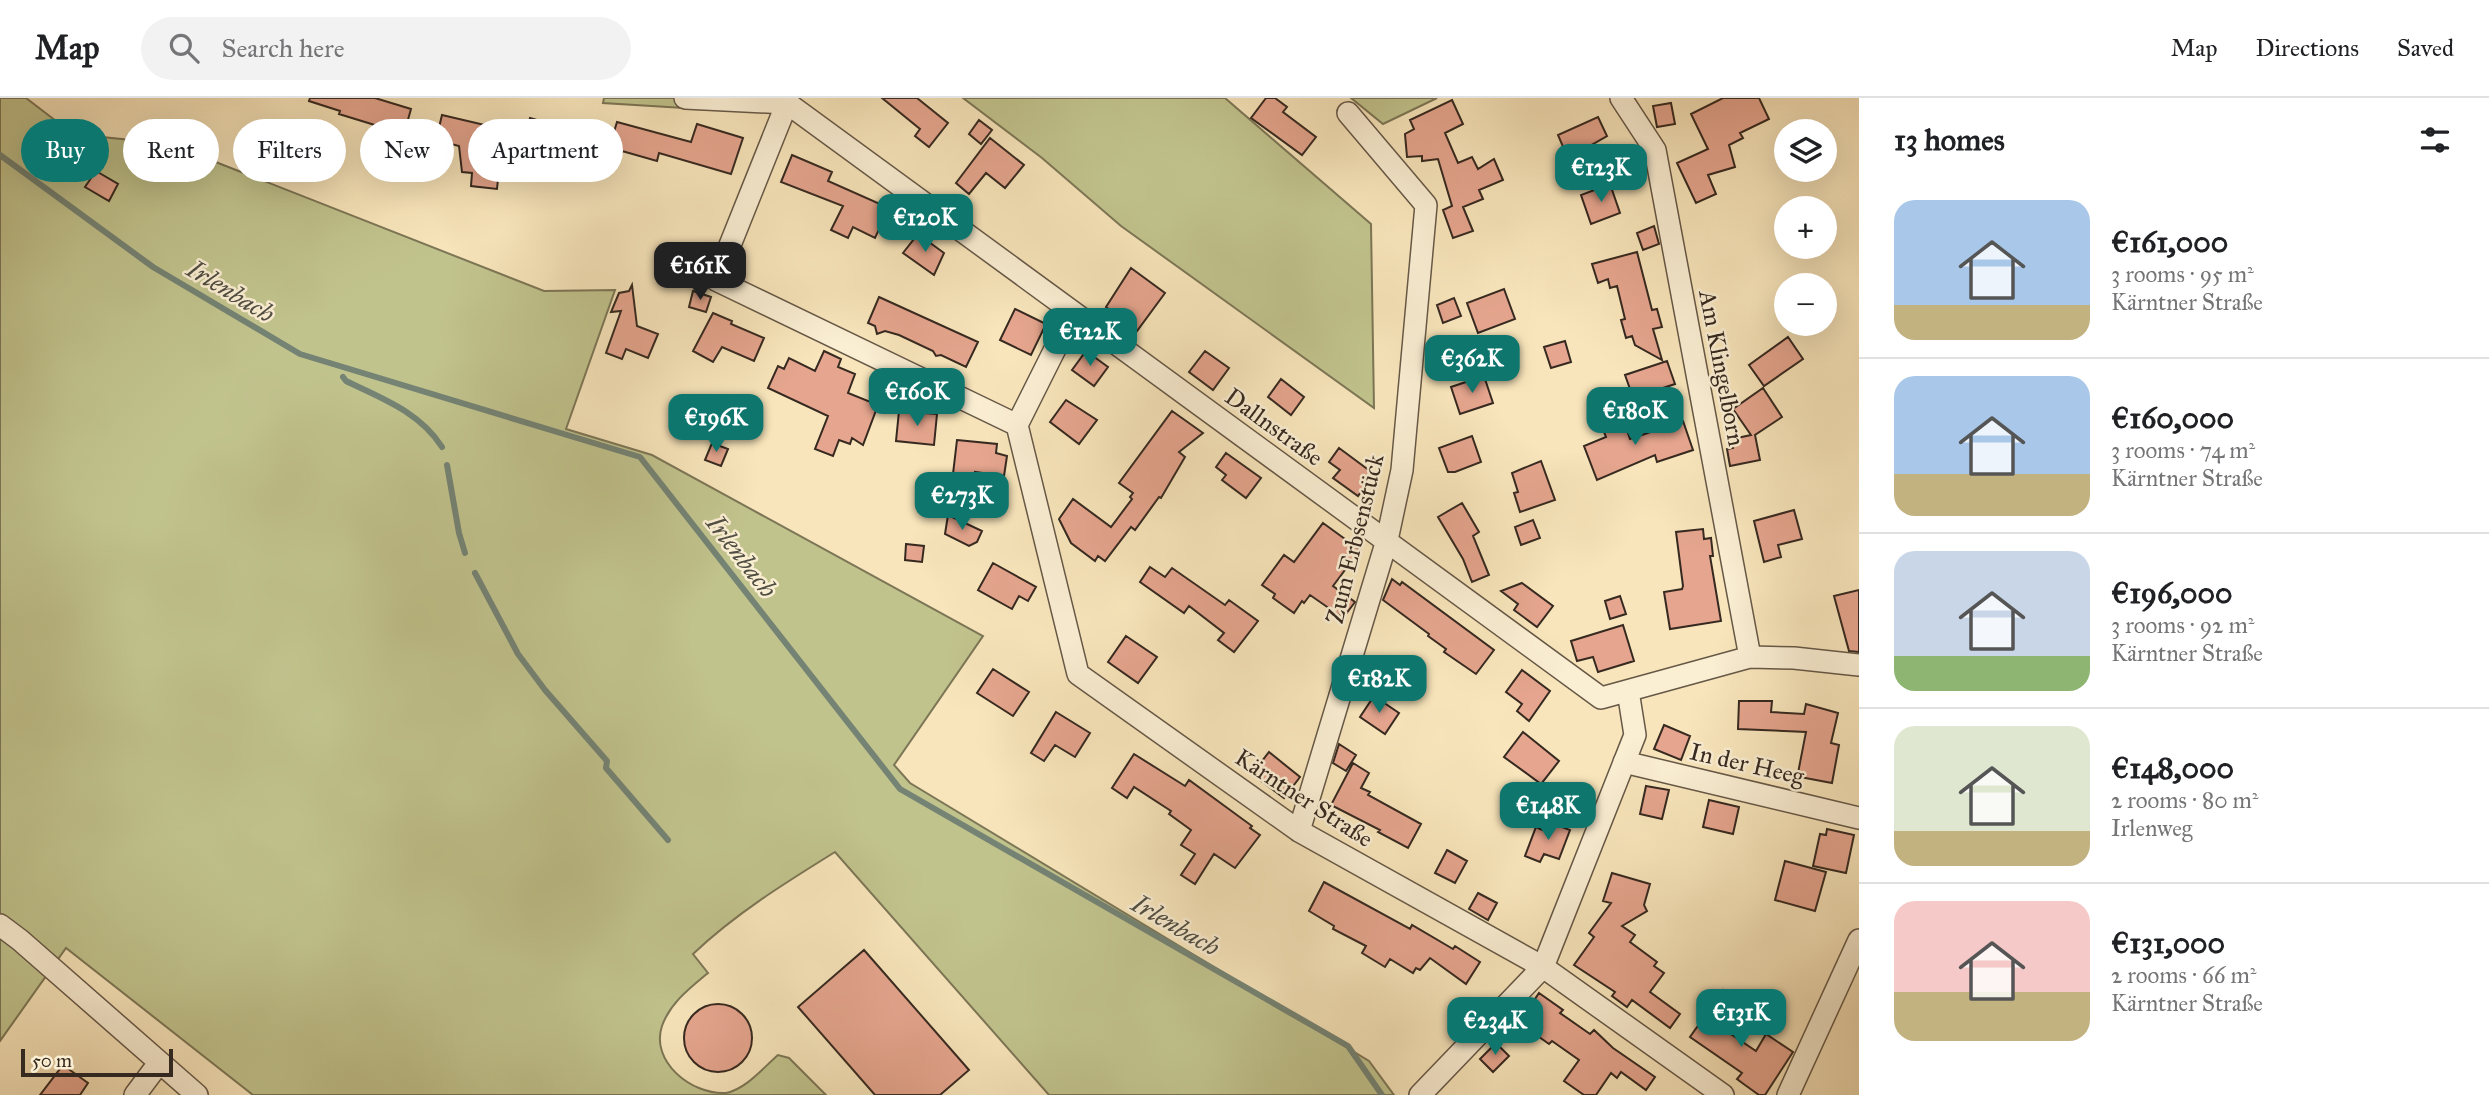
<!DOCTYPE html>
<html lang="en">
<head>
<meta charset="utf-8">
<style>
  :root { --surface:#fff; --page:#f2f2f2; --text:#202124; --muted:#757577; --line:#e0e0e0; --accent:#0f766e }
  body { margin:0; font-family:"IM FELL Great Primer",serif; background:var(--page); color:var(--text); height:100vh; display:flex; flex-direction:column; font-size:26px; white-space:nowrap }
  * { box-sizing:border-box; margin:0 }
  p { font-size:23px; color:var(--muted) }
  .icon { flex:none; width:38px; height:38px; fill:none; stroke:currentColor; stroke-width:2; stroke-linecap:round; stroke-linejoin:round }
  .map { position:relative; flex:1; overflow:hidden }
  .sheet { display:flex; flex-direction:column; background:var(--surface); width:630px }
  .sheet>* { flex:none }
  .top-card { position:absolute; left:21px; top:21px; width:665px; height:63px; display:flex; gap:14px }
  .controls { position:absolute; left:1774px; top:21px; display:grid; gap:14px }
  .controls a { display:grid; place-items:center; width:63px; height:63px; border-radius:50%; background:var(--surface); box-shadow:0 7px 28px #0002; font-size:35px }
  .scale { position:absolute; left:21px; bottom:18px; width:152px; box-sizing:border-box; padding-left:7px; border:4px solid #362920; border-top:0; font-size:19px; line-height:24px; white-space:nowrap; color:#362920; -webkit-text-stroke:5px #faeed3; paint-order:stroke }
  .price { position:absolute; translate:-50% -60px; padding:0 16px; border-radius:14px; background:var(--accent); color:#fff; font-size:23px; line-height:46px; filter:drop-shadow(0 2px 4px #0008) }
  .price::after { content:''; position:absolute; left:50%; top:42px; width:21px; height:16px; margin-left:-10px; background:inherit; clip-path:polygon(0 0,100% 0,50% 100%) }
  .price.selected { background:#222; color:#fff }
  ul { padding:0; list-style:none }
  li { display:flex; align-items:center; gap:21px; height:175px; padding:0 35px }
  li+li { border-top:2px solid var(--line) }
  li span { display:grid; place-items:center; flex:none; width:196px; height:140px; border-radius:21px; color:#555 }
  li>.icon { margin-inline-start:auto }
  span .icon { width:84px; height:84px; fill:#fffc; stroke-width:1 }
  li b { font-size:30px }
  h2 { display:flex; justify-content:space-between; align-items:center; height:84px; padding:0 35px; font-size:30px }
  .chip { padding:0 24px; border-radius:32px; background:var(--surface); box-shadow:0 7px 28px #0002; font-size:24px; line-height:63px }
  .chip.selected { background:var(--accent); color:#fff }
  header { display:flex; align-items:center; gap:42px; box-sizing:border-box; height:98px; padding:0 35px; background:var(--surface); border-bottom:2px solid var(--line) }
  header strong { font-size:33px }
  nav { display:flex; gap:38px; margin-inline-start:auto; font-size:24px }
  .search { width:490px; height:63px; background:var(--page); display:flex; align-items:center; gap:18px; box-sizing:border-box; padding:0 24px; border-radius:38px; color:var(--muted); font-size:26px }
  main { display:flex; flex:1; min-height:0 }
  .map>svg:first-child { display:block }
  .green { fill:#c1c38d; stroke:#7c7656; stroke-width:2 }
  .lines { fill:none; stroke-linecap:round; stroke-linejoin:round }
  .stream { stroke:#748374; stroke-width:6 }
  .building { fill:#e5a58e; stroke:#362920; stroke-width:2 }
  .street-casing { stroke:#665847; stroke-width:24 }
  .street { stroke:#faeed3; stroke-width:21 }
  .labels { text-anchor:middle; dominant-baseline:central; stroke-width:5; stroke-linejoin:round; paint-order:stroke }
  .street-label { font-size:24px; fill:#362920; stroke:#faeed3 }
  .water-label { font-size:26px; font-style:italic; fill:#504e43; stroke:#faeed3 }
</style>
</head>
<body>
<header>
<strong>Map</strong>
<div class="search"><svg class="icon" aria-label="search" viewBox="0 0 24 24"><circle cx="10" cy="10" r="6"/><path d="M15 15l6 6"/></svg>Search here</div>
<nav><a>Map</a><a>Directions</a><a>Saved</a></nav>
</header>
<main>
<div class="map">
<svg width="1859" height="997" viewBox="0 0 1859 997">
  <rect width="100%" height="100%" fill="#f8e5bb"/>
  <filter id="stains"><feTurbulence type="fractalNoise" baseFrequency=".00286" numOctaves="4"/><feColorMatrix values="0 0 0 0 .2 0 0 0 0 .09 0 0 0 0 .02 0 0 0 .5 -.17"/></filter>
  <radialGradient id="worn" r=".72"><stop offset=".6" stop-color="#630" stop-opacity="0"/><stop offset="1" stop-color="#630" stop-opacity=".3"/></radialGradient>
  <path class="green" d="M 0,0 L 26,0 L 73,36 L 170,46 L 544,193 L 615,192 L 566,331 L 652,357 L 983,538 L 894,667 L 910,685 L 1369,963 L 1394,997 L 1049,997 L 835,754 C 785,785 735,816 693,856 L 708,875 C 690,890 670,905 662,928 C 650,963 691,997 726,995 C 746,991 763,970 778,957 L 789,960 L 826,997 L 253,997 L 66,850 L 0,943 Z
    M 604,0 L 702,0 L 700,11 L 603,5 Z
    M 963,0 L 1225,0 L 1371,126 L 1374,310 L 1121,128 L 1042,60 Z
    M 1351,0 L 1437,0 L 1383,26 Z"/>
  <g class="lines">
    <path class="stream" d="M 0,57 L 153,169 L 300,256 L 640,359 L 900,691 L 1348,948 L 1382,997
      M 343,279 L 346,283 C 381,300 420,314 442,349
      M 447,367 L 459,435 L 465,455
      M 475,475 L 518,556 L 545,592 L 607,663 L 606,670 L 668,742"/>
  </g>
  <path class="building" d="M 310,0 L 375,0 L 411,11 L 404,36 L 339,16 L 340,13 L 309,3 Z
    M 882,0 L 917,0 L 948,25 L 929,49 L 915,38 L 920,31 Z
    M 1266,0 L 1275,0 L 1287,9 L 1283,14 L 1316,39 L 1302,57 L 1251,20 Z
    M 1723,0 L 1759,0 L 1769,21 L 1740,35 L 1743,40 L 1729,47 L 1735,69 L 1708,77 L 1716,96 L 1696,105 L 1677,65 L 1708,51 L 1691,16 Z
    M 1452,2 L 1463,26 L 1445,35 L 1458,65 L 1472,59 L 1478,71 L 1494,61 L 1503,82 L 1479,92 L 1483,101 L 1463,109 L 1473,133 L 1453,140 L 1443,112 L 1452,108 L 1438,61 L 1422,63 L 1422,58 L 1407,59 L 1405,36 L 1414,31 L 1410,22 Z
    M 1671,5 L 1675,26 L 1657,29 L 1653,8 Z
    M 442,17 L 489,28 L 483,54 L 506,53 L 506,70 L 499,71 L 497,91 L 471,88 L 472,75 L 462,74 L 459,48 L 436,42 Z
    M 1598,19 L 1607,38 L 1586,50 L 1567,58 L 1558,37 Z
    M 530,20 L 602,41 L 604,34 L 613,37 L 617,24 L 691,44 L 697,26 L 743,40 L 731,76 L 659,55 L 657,63 L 622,53 L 619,63 L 570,49 L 565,71 L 519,58 Z
    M 979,22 L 992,32 L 981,46 L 969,36 Z
    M 990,40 L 1024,67 L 1005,90 L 986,75 L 969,96 L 956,85 Z
    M 792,57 L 832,74 L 828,83 L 889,110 L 875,140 L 853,129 L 848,140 L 831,132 L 843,108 L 781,84 Z
    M 96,73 L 118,86 L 109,103 L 85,89 Z
    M 1610,86 L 1620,115 L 1591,126 L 1581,97 Z
    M 1654,128 L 1659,146 L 1643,152 L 1637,135 Z
    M 918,136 L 944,155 L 934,177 L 903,155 Z
    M 1637,154 L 1652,212 L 1657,211 L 1662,229 L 1653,231 L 1662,262 L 1635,247 L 1632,238 L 1626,240 L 1621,222 L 1625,221 L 1617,188 L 1610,190 L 1608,181 L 1598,185 L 1592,166 Z
    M 1131,170 L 1165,195 L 1137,233 L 1106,209 Z
    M 632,187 L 637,228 L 658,236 L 648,260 L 626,251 L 622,261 L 606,255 L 621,213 L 611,214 L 619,195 L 629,193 Z
    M 1504,191 L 1515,221 L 1478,235 L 1467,205 Z
    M 693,193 L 711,199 L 706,214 L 689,209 Z
    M 879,199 L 978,244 L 966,269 L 941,257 L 936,258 L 933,253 L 899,237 L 885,233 L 877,236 L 875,228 L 868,225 Z
    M 1454,200 L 1461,218 L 1443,225 L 1437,207 Z
    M 1015,211 L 1046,226 L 1031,257 L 1000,242 Z
    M 713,215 L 732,223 L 731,226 L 764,240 L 754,263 L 722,249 L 713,264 L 693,253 Z
    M 1788,239 L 1803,261 L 1764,288 L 1749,267 Z
    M 1565,243 L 1571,264 L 1551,270 L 1544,249 Z
    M 824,253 L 841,261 L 838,269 L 855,276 L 848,295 L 878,307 L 863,347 L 852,340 L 850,346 L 839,342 L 833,358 L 815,351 L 828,318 L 768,290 L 778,268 L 784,271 L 789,260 L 815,273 Z
    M 1086,253 L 1108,269 L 1094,288 L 1072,272 Z
    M 1205,253 L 1229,270 L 1213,292 L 1189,274 Z
    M 1667,263 L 1675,286 L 1663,290 L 1664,295 L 1635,305 L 1625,277 Z
    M 1484,278 L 1493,305 L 1460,316 L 1451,289 Z
    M 1281,281 L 1304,299 L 1291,317 L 1268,299 Z
    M 1763,290 L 1782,319 L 1755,337 L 1760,362 L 1730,368 L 1727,351 L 1733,350 L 1732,341 L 1751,337 L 1733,311 Z
    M 1066,302 L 1097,322 L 1079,346 L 1050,324 Z
    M 899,313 L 937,316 L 934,347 L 896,343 Z
    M 1172,313 L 1203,335 L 1179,354 L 1185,359 L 1161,400 L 1159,399 L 1135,432 L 1131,429 L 1105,463 L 1098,458 L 1095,463 L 1071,445 L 1059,421 L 1073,401 L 1111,429 L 1132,401 L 1130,399 L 1133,395 L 1119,385 Z
    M 1623,321 L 1630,341 L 1683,323 L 1693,352 L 1657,364 L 1655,357 L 1597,382 L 1584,348 L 1606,339 L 1602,329 Z
    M 1472,338 L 1481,364 L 1455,374 L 1448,374 L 1439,350 Z
    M 957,342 L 997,346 L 996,355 L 1007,358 L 1004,378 L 975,374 L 975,379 L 953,376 Z
    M 712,345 L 728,351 L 721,368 L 705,362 Z
    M 1339,350 L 1374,376 L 1358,398 L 1333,380 L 1340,372 L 1329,364 Z
    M 1226,355 L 1261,380 L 1246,400 L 1222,382 L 1226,377 L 1216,369 Z
    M 1541,363 L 1555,402 L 1520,414 L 1514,395 L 1518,394 L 1512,375 Z
    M 1462,405 L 1479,434 L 1473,438 L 1489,477 L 1472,484 L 1463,461 L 1438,419 Z
    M 1794,412 L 1802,441 L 1778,447 L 1781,459 L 1764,464 L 1754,423 Z
    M 948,417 L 982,433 L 977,444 L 969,448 L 945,436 Z
    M 1533,422 L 1540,440 L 1521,447 L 1515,429 Z
    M 1323,425 L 1360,452 L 1333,488 L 1355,504 L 1343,520 L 1310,497 L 1304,505 L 1302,503 L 1294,515 L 1273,500 L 1275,496 L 1262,487 L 1284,457 L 1294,464 Z
    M 1703,431 L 1704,441 L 1711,440 L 1713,458 L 1710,458 L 1721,523 L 1670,531 L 1664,494 L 1682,491 L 1683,488 L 1676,434 Z
    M 906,446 L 924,448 L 922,464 L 905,462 Z
    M 993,465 L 1036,489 L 1028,503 L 1019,498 L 1012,511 L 978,492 Z
    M 1150,469 L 1165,479 L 1172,470 L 1225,507 L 1229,502 L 1258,523 L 1234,554 L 1218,542 L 1224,535 L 1189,508 L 1184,515 L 1140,484 Z
    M 1392,481 L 1400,487 L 1402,484 L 1494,552 L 1476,576 L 1444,554 L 1446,551 L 1428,538 L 1429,536 L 1383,502 Z
    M 1522,485 L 1553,508 L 1537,529 L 1514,512 L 1518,506 L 1501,493 Z
    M 1859,492 L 1859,554 L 1849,553 L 1834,498 Z
    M 1620,498 L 1626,516 L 1610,521 L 1605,503 Z
    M 1623,527 L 1634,563 L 1598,574 L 1593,559 L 1577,563 L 1571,543 Z
    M 1126,538 L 1157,559 L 1138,585 L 1108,564 Z
    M 993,571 L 1029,594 L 1013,618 L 977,595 Z
    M 1522,572 L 1550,593 L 1529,623 L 1517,613 L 1522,606 L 1506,594 Z
    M 1374,598 L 1399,615 L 1385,636 L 1360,619 Z
    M 1739,603 L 1772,603 L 1771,614 L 1804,616 L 1806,606 L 1838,615 L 1831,645 L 1839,647 L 1832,685 L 1800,679 L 1801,675 L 1798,675 L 1806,634 L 1738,631 Z
    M 1056,614 L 1090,635 L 1075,659 L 1055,647 L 1044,663 L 1031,655 Z
    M 1664,627 L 1690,638 L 1681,662 L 1654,651 Z
    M 1523,634 L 1559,663 L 1541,686 L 1504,659 Z
    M 1339,646 L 1356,657 L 1346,673 L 1333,665 Z
    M 1269,654 L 1300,679 L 1284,700 L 1252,676 Z
    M 1134,656 L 1185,688 L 1189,682 L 1252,728 L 1250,730 L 1260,737 L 1235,770 L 1214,756 L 1195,786 L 1181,777 L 1195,756 L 1181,747 L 1191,732 L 1169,716 L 1171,713 L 1134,689 L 1127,700 L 1112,690 Z
    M 1353,665 L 1369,675 L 1361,690 L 1370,694 L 1368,697 L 1421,726 L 1408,750 L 1378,734 L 1380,732 L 1331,707 Z
    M 1646,688 L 1669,692 L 1662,721 L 1640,716 Z
    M 1709,702 L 1739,709 L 1733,736 L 1703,729 Z
    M 1546,723 L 1570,732 L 1559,761 L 1544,756 L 1540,764 L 1525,758 L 1536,729 L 1542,732 Z
    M 1827,731 L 1854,737 L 1846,775 L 1813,768 L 1820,736 L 1826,737 Z
    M 1447,752 L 1467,763 L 1455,785 L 1435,775 Z
    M 1785,763 L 1826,774 L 1815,813 L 1775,802 Z
    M 1612,775 L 1650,786 L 1644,807 L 1647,813 L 1622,828 L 1635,837 L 1630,844 L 1657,864 L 1654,868 L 1664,875 L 1650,894 L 1680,916 L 1670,930 L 1632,902 L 1627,909 L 1612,898 L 1615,894 L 1574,867 L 1594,839 L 1589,835 L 1611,805 L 1603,803 Z
    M 1324,784 L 1410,831 L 1412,827 L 1453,851 L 1455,848 L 1480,864 L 1466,886 L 1430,860 L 1420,872 L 1416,870 L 1413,875 L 1390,861 L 1385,869 L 1362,855 L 1366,848 L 1333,831 L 1334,828 L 1309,813 Z
    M 1478,795 L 1497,805 L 1488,822 L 1469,811 Z
    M 864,852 L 969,972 L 940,997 L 875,997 L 798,909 Z
    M 1723,892 L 1737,902 L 1719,928 L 1756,953 L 1766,936 L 1793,954 L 1765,997 L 1759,997 L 1745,987 L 1737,981 L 1742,975 L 1690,939 Z
    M 1539,895 L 1563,912 L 1560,915 L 1590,936 L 1594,932 L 1613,950 L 1655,979 L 1646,992 L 1621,974 L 1617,980 L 1611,975 L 1596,997 L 1584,997 L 1564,983 L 1579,962 L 1552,943 L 1549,946 L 1528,931 L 1537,916 L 1529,910 Z
    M684 940a34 34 0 1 1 68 0a34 34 0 1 1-68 0Z
    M 1496,945 L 1509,958 L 1493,974 L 1480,961 Z
    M 63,967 L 88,985 L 80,997 L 40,997 Z"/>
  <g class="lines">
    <g class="street-casing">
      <path id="street" d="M 685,0 L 787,5 L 1601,600 L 1750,559 L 1794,560 L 1859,567
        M 1621,0 L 1655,52 L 1750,559
        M 787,5 L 716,182 L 1017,327
        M 1073,215 L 1017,327 L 1078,576 L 1299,733 L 1543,869 L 1723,997
        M 1624,664 L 1859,720
        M 1299,733 L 1387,442 L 1402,372 L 1426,107 L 1348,15
        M 0,827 L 20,842 L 197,997
        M 135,997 L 159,965
        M 1420,997 L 1543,869 L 1635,637 L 1628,593
        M 1788,997 L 1859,842"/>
    </g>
    <use href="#street" class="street"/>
  </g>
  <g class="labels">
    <g class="street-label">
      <text transform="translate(1722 270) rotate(79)">Am Klingelborn</text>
      <text transform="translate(1274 329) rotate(36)">Dallnstraße</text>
      <text transform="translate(1355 441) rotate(-76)">Zum Erbsenstück</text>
      <text transform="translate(1747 666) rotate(13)">In der Heeg</text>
      <text transform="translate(1304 700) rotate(33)">Kärntner Straße</text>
    </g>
    <g class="water-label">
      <text transform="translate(231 193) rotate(31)">Irlenbach</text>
      <text transform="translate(742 458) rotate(52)">Irlenbach</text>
      <text transform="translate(1176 827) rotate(30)">Irlenbach</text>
    </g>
  </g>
  <rect width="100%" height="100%" filter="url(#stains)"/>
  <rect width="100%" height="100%" fill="url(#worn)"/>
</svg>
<div class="controls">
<a><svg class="icon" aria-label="layers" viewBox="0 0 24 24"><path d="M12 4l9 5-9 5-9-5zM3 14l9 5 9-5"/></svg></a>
<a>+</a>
<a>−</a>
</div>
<div class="scale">50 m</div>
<b class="price" style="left:1601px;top:106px">€123K</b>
<b class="price" style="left:925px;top:156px">€120K</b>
<b class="price selected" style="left:700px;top:204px">€161K</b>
<b class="price" style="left:1090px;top:270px">€122K</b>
<b class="price" style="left:1472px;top:297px">€362K</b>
<b class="price" style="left:917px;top:330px">€160K</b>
<b class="price" style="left:1635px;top:349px">€180K</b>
<b class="price" style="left:716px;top:356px">€196K</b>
<b class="price" style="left:962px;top:434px">€273K</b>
<b class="price" style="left:1379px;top:617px">€182K</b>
<b class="price" style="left:1548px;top:744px">€148K</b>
<b class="price" style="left:1741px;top:951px">€131K</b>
<b class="price" style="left:1495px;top:959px">€234K</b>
<div class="top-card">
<a class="chip selected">Buy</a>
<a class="chip">Rent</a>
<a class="chip">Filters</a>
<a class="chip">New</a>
<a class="chip">Apartment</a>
</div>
</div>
<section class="sheet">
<h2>13 homes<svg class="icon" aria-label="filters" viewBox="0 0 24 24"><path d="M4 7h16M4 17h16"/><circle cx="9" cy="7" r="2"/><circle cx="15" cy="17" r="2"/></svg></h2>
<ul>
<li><span style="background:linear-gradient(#a9c7e8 75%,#c2b280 0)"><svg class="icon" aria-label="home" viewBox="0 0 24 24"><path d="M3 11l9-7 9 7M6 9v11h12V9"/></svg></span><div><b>€161,000</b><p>3 rooms · 95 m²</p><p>Kärntner Straße</p></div></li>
<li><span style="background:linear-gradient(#a9c7e8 70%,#c2b280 0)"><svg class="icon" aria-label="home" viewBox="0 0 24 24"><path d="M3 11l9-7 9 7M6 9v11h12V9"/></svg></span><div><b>€160,000</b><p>3 rooms · 74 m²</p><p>Kärntner Straße</p></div></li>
<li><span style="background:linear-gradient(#c9d6e8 75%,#8fb573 0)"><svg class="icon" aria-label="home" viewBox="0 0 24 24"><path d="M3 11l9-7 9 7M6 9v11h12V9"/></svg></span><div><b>€196,000</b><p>3 rooms · 92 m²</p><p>Kärntner Straße</p></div></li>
<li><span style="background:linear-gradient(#dfe7d0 75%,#c2b280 0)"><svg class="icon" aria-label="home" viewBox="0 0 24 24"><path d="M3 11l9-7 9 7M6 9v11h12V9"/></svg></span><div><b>€148,000</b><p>2 rooms · 80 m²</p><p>Irlenweg</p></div></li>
<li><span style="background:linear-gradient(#f6c9c9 65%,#c2b280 0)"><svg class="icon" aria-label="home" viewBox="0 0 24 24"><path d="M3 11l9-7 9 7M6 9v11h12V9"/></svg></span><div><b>€131,000</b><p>2 rooms · 66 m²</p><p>Kärntner Straße</p></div></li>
</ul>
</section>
</main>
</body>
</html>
